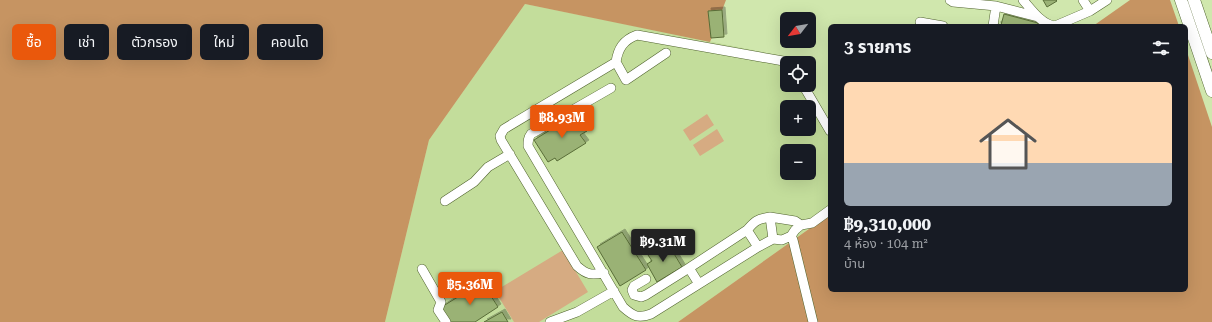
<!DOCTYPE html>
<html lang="th">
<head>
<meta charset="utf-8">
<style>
  :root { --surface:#171b24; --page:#242831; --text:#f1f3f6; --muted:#9ea1a6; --accent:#ea580c }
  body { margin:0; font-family:"Roboto Serif","Noto Sans Thai",serif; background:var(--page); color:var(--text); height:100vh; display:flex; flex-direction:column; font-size:15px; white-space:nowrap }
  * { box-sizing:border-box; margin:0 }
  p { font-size:13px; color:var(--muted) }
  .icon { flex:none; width:22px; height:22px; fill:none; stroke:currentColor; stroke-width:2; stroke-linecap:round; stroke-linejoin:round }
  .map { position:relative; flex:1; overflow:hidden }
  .side { position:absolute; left:828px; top:24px; width:360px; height:268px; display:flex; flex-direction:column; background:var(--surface); border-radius:6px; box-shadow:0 4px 16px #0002 }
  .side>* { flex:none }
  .top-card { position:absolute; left:12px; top:24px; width:380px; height:36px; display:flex; gap:8px }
  .needle { width:26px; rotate:239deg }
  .controls { position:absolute; left:780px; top:12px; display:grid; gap:8px }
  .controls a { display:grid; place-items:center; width:36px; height:36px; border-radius:6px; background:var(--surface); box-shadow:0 4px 16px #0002; font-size:20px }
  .price { position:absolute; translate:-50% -34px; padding:0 9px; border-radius:4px; background:var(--accent); color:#fff; font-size:13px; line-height:26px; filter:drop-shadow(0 1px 2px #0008) }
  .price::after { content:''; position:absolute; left:50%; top:24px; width:12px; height:9px; margin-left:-6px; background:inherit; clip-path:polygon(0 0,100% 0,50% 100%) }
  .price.selected { background:#222; color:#fff }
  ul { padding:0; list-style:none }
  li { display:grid; align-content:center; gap:8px; height:212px; padding:0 16px }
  li span { display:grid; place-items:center; height:124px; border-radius:6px; color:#555 }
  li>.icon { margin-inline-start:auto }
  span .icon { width:72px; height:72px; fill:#fffc; stroke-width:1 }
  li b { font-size:17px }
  h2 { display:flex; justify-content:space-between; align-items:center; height:48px; padding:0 16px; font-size:17px }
  .tag { padding:0 14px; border-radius:6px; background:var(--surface); box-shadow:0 4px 16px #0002; font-size:14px; line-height:36px }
  .tag.selected { background:var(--accent); color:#fff }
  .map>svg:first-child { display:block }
  .built { fill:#c3dd9b; fill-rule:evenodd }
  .green { fill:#d6ab82 }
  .forest { fill:#c69462 }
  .building { fill:#9ab274; stroke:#596d38; filter:url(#shadow) }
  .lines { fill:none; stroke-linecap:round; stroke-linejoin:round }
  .minor-casing { stroke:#50632e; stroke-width:10 }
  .major-casing { stroke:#50632e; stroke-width:13 }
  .minor { stroke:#fff; stroke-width:9 }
  .major { stroke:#fff; stroke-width:12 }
</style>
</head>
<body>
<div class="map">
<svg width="1212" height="322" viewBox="0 0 1212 322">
  <defs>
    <filter id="shadow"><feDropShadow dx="3" dy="-3" stdDeviation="0" flood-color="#0004"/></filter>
  </defs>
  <rect width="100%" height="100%" fill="#d0e7ad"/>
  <path class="built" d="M 525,4 L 782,56 L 787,64 L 787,85 L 799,85 L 830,136 L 830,214 L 678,322 L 385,322 L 429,140 ZM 787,107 L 809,107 L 809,129 L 787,129 ZM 787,151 L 809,151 L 809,173 L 787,173 Z"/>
  <path class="green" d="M 707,114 L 714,125 L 690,141 L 683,130 Z
    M 717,129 L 724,141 L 700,156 L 693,145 Z
    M 563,250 L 588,292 L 539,322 L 514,322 L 495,291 Z"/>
  <path class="forest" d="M 0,0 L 726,0 L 710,42 L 525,4 L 429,140 L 385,322 L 0,322 Z
    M 1130,0 L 1170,0 L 1179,26 L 1093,26 Z
    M 1186,49 L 1212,127 L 1212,322 L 678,322 L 830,214 L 830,290 L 1186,290 Z"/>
  <path class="building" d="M 1043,0 L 1056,0 L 1057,1 L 1047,7 Z
    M 722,10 L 724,37 L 711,38 L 708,11 Z
    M 1004,14 L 1038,23 L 1037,26 L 998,26 L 998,24 L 1001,25 Z
    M 576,114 L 587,131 L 580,135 L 586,143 L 557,161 L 555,158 L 548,162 L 534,140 Z
    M 622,232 L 646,270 L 620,286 L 597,247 Z
    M 660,247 L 663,252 L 670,247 L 682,267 L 657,282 L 647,264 L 652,261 L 648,255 Z
    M 482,282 L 498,307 L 475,322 L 448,322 L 440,308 Z
    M 502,312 L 508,322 L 484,322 Z"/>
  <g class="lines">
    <g class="minor-casing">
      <path id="minor" d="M 950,0 L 953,2 L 996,6
        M 1023,0 C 1031,9 1042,25 1055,26 L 1090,11
        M 1083,0 L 1090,11 L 1107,0
        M 920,22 L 943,26
        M 993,26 L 996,6 L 1038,17
        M 616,62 L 626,80 L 666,53
        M 803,85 L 830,131
        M 611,88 L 531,134 C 528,138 528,141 528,146 L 623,307 C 633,316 638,319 651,314 L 758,247
        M 445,201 L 474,182 L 488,167 L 510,154
        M 770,217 L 795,221 L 801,225 L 795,230 L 791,236 L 782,240 L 773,239 L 758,247 L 747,230 C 755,221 757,219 770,217 Z
        M 770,217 L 773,239
        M 801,225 L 812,223 L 830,210
        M 791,236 L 793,240 L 813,322
        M 422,269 L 441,302 L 438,310 L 446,322
        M 604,273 C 591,275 587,275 577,266 L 501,140 L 500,136 L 504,129 L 616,62 C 618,49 623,40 637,35 L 789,62 L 790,63
        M 646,279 L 634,286 L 632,290 L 634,295 L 641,297 L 646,295 L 689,268
        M 699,284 L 689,268 L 747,230
        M 550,322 L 577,312 L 614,291"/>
    </g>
    <g class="major-casing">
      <path id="major" d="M 1181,0 L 1212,91
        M 1194,0 L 1212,53"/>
    </g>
    <use href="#minor" class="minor"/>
    <use href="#major" class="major"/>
  </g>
</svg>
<div class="controls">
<a><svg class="needle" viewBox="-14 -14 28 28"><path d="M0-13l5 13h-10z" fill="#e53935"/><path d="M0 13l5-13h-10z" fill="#9ea1a6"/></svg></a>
<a><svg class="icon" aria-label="locate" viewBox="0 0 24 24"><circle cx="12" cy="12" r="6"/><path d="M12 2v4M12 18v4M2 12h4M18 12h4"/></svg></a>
<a>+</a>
<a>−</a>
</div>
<b class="price" style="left:562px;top:139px">฿8.93M</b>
<b class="price selected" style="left:663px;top:263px">฿9.31M</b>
<b class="price" style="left:470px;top:306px">฿5.36M</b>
<div class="top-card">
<a class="tag selected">ซื้อ</a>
<a class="tag">เช่า</a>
<a class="tag">ตัวกรอง</a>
<a class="tag">ใหม่</a>
<a class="tag">คอนโด</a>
</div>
<section class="side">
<h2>3 รายการ<svg class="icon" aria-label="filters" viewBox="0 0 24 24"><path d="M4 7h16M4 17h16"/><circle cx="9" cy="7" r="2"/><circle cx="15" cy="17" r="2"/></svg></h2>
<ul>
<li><span style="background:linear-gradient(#ffd9b3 65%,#9aa5b1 0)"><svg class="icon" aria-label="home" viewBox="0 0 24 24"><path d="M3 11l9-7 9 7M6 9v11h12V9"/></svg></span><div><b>฿9,310,000</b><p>4 ห้อง · 104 m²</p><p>บ้าน</p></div></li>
</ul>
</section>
</div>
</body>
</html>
